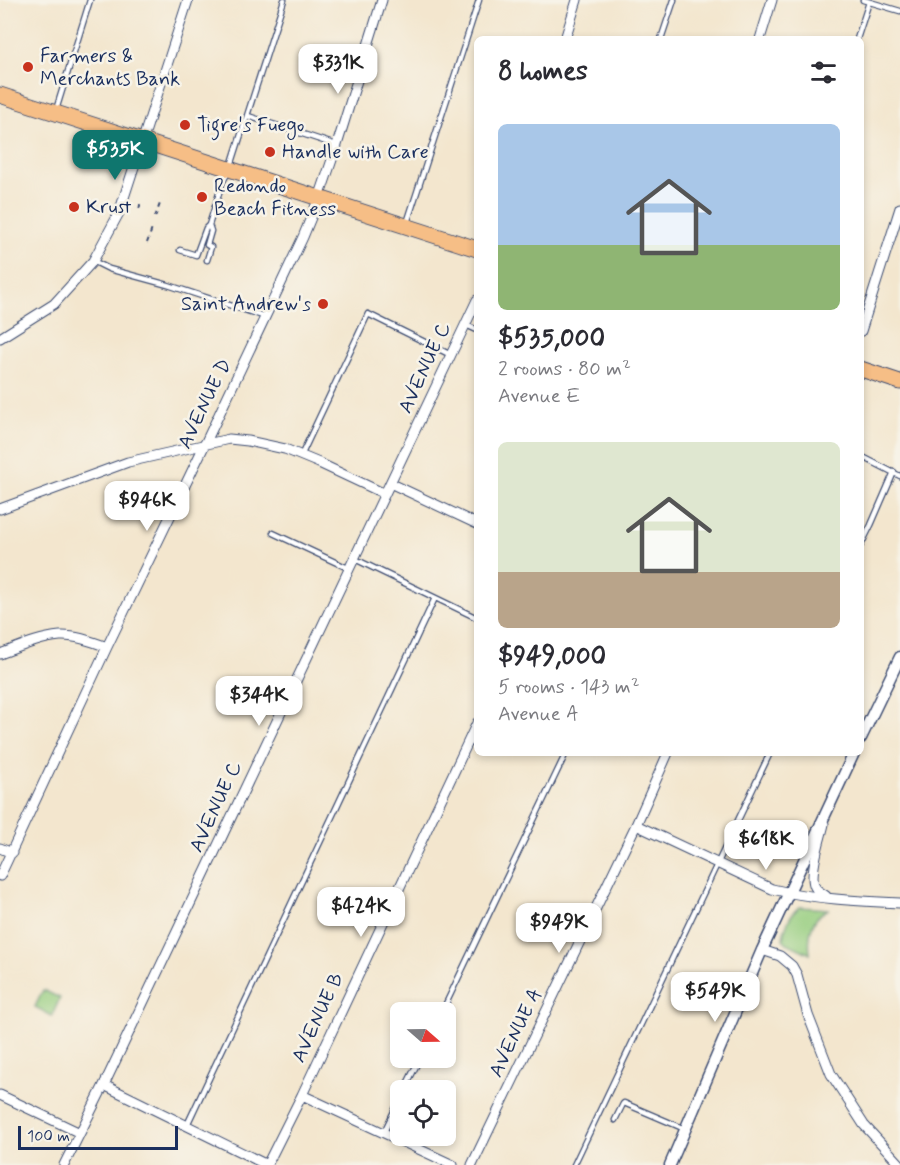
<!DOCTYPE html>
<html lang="en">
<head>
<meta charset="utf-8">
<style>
  :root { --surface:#fff; --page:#f2f2f3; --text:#2b2b33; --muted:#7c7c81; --accent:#0f766e }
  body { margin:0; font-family:Mynerve,sans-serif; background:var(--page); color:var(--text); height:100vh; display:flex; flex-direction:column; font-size:22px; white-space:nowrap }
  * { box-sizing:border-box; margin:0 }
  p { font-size:20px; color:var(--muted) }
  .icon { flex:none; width:33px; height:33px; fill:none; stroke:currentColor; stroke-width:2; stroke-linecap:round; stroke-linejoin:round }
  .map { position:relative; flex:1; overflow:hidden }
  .panel { position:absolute; left:474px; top:36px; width:390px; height:720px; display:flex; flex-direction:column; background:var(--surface); border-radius:9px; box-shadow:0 3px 9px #0003 }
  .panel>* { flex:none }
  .needle { width:39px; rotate:110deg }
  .buttons { position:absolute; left:390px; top:1002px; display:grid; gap:12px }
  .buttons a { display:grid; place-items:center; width:66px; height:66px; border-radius:9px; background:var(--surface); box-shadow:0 3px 9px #0003; font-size:30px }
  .scale { position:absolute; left:18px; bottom:15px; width:160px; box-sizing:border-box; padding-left:6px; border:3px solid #1b2f5e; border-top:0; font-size:16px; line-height:21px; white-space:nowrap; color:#1b2f5e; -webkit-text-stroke:4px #f7f3e8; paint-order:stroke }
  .price { position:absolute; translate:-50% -51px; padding:0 14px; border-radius:12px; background:#fff; color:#222; font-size:20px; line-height:39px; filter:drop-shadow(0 2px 3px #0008) }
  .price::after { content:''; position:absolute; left:50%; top:36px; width:18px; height:14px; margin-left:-9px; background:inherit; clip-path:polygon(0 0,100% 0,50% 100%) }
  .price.current { background:var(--accent); color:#fff }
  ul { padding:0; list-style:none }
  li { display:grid; align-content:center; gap:12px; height:318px; padding:0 24px }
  li span { display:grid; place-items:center; height:186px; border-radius:9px; color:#555 }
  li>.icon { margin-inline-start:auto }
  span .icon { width:108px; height:108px; fill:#fffc; stroke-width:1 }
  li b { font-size:26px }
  h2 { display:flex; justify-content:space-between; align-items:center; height:72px; padding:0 24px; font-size:26px }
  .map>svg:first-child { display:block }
  .green { fill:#96cd7f; stroke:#587e6e; stroke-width:1.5 }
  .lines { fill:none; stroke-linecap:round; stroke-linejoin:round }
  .service-casing { stroke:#3b4a6f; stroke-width:7 }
  .minor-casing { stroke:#3b4a6f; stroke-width:11 }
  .tertiary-casing { stroke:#3b4a6f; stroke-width:13 }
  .trunk-casing { stroke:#3b4a6f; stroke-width:17 }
  .path { stroke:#3b4a6f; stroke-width:2; stroke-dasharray:4.5 4.5; stroke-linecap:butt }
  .service { stroke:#fff; stroke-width:4.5 }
  .minor { stroke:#fff; stroke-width:9 }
  .tertiary { stroke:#fff; stroke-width:10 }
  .trunk { stroke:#f6be86; stroke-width:15 }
  .poi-dot { fill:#c8321e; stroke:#f7f3e8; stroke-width:2 }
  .labels { text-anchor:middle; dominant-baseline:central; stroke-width:5; stroke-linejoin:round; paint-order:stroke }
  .poi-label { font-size:20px; fill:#1b2f5e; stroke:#f7f3e8; text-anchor:start }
  .street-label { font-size:20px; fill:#1b2f5e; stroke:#f7f3e8 }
</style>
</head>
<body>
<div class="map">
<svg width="900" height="1165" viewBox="0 0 900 1165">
  <rect width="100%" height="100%" fill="#f7f3e8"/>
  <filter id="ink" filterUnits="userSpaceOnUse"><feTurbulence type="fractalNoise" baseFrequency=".0167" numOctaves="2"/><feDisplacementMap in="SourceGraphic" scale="12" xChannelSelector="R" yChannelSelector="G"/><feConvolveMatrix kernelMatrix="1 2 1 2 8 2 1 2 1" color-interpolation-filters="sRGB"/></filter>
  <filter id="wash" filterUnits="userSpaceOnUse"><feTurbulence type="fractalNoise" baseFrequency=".008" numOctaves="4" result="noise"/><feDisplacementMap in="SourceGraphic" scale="24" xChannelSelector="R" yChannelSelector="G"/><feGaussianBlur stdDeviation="1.35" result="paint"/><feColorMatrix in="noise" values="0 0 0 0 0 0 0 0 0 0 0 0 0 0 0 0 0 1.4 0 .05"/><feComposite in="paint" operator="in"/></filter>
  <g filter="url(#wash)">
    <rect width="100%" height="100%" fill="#f3e6ce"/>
    <path class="green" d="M 800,907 L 829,909 C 810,917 808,937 810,954 L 787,943 L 783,939 C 784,928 790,913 800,907 Z
      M 43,990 L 60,998 L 52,1016 L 35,1007 Z"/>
  </g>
  <g filter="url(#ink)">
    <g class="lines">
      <g class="service-casing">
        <path id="service" d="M 863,0 L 900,11
          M 661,39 L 674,0
          M 857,39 L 869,2
          M 56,110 L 90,0
          M 248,116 L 336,145
          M 407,223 L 479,0
          M 180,250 L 196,255 L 206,228 L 209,225 L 223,181 L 230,169 L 284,0
          M 207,260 L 211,247 L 207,245 L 211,231 L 209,225
          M 93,261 L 109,269 L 168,285 L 266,317
          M 466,325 L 477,330
          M 301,456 L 368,314 L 451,355
          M 861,456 L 900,476
          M 273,533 L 350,569
          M 861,545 L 871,525 L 894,472
          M 355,559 L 477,618
          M 442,1012 L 566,753
          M 404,1090 L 420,1058
          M 615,1120 L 623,1104 L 624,1103 L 685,1129
          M 187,1125 L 435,598
          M 384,1132 L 400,1099
          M 574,1165 L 770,753"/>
      </g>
      <g class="minor-casing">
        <path id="minor" d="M 565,39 L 577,0
          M 760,39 L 772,0
          M 861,331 L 900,208
          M 0,338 L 54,304 L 93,261 L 119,213 L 188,0
          M 390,483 L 477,524
          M 0,509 L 128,462 L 229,439 L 248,441 L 285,449 L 319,463 L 385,494
          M 0,654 C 19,647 39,638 60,636 C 75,635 92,641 107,647
          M 824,824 C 821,838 808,875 815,887 C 817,891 822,893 826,896
          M 636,825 L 772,889 C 814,899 857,901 900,903
          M 0,848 L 12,853
          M 0,876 L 107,647 L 205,444 L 303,237 L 319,198 L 337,145 L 382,0
          M 762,950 L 780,956 L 792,966 L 797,975 L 808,1015 L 831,1074 L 864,1125 L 900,1164
          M 104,1085 L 267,1165
          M 0,1095 L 80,1133
          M 302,1095 L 453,1165
          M 64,1165 L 104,1085 L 477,300
          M 267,1165 L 302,1095 L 477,723
          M 472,1165 L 636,825 L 668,753"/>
      </g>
      <g class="tertiary-casing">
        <path id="tertiary" d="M 861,738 L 900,657
          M 670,1165 L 762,950 L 854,753"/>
      </g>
      <g class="trunk-casing">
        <path id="trunk" d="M 0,95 L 477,249
          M 861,369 L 900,382"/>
      </g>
      <path class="path" d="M 139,205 L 140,205 L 139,211
        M 155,217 L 161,201
        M 147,243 L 153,226"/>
      <use href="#service" class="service"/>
      <use href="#minor" class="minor"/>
      <use href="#tertiary" class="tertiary"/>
      <use href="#trunk" class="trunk"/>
    </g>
  </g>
  <g class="poi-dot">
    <circle cx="28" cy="67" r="6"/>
    <circle cx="185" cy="125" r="6"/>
    <circle cx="270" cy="152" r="6"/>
    <circle cx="202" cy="197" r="6"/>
    <circle cx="74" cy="207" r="6"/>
    <circle cx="323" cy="304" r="6"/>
  </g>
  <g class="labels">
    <g class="poi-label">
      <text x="40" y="56">Farmers &amp;<tspan x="40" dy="23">Merchants Bank</tspan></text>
      <text x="197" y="125">Tigre's Fuego</text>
      <text x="282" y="152">Handle with Care</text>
      <text x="214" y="186">Redondo<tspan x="214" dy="23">Beach Fitness</tspan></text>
      <text x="86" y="207">Krust</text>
      <text x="311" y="304" text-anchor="end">Saint Andrew's</text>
    </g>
    <g class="street-label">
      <text transform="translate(425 368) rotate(-65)">AVENUE C</text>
      <text transform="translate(205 404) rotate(-64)">AVENUE D</text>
      <text transform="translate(216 807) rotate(-65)">AVENUE C</text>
      <text transform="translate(318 1018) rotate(-65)">AVENUE B</text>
      <text transform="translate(516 1033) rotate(-64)">AVENUE A</text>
    </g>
  </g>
</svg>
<div class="buttons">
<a><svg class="needle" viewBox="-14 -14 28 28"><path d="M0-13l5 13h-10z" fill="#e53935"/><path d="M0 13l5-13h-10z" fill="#7c7c81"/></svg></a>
<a><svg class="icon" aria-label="locate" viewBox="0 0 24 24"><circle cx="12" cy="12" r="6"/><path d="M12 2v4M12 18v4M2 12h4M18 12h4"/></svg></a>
</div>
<div class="scale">100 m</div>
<b class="price" style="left:338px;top:95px">$331K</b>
<b class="price current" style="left:115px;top:181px">$535K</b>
<b class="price" style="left:147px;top:532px">$946K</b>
<b class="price" style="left:259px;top:727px">$344K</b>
<b class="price" style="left:766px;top:871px">$618K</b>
<b class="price" style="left:361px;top:938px">$424K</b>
<b class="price" style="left:559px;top:954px">$949K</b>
<b class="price" style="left:715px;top:1023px">$549K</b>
<section class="panel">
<h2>8 homes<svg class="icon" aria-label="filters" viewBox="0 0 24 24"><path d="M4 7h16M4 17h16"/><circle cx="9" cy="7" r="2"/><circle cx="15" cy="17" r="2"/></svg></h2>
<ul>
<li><span style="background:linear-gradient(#a9c7e8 65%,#8fb573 0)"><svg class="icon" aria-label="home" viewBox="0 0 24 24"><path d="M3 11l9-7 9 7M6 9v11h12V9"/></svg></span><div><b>$535,000</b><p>2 rooms · 80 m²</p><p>Avenue E</p></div></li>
<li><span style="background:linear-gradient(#dfe7d0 70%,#b9a48a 0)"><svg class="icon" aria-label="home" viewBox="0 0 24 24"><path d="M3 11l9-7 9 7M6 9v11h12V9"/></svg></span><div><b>$949,000</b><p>5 rooms · 143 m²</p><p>Avenue A</p></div></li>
</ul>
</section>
</div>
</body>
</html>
